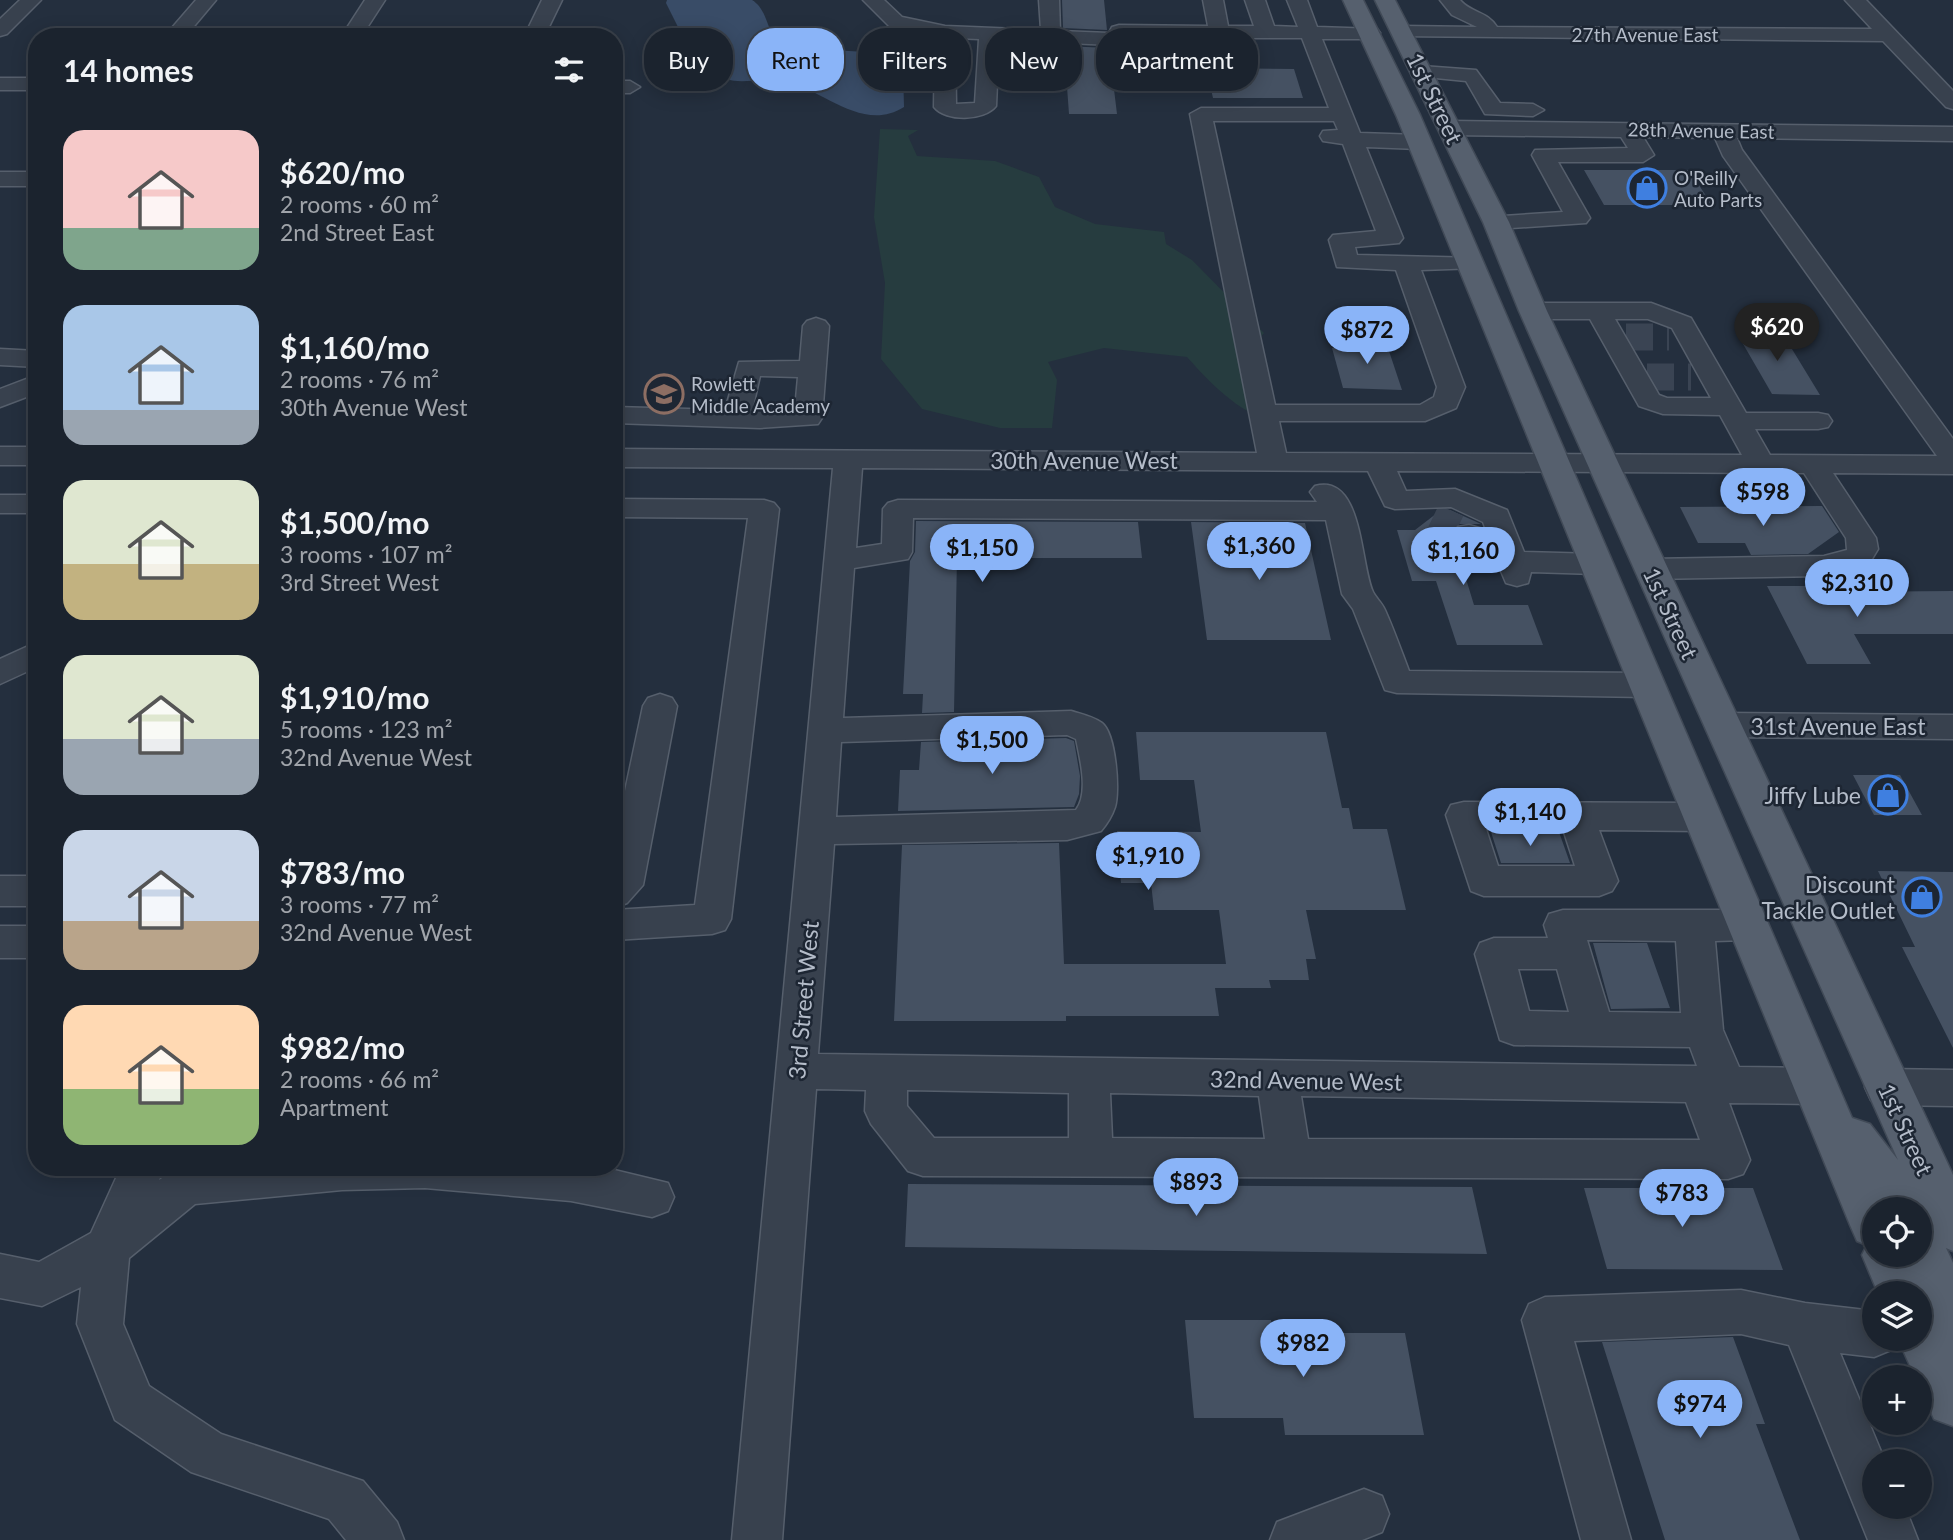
<!DOCTYPE html>
<html lang="en">
<head>
<meta charset="utf-8">
<style>
  :root { --surface:#1b232e; --page:#242b36; --text:#f1f3f6; --muted:#a0a4aa; --line:#39404a; --accent:#8ab4f8 }
  body { margin:0; font-family:Lato,sans-serif; background:var(--page); color:var(--text); height:100vh; display:flex; flex-direction:column; font-size:26px; white-space:nowrap }
  * { box-sizing:border-box; margin:0 }
  p { font-size:23px; color:var(--muted) }
  .icon { flex:none; width:38px; height:38px; fill:none; stroke:currentColor; stroke-width:2; stroke-linecap:round; stroke-linejoin:round }
  .map { position:relative; flex:1; overflow:hidden }
  .details { position:absolute; left:28px; top:28px; width:595px; height:1148px; display:flex; flex-direction:column; background:var(--surface); border-radius:28px; box-shadow:0 4px 18px #0003,0 0 0 2px var(--line) }
  .details>* { flex:none }
  .hud { position:absolute; left:644px; top:28px; width:665px; height:63px; display:flex; gap:14px }
  .fabs { position:absolute; left:1862px; top:1197px; display:grid; gap:14px }
  .fabs a { display:grid; place-items:center; width:70px; height:70px; border-radius:50%; background:var(--surface); box-shadow:0 4px 18px #0003,0 0 0 2px var(--line); font-size:35px }
  .price { position:absolute; translate:-50% -60px; padding:0 16px; border-radius:24px; background:var(--accent); color:#111; font-size:23px; line-height:46px; filter:drop-shadow(0 2px 4px #0008) }
  .price::after { content:''; position:absolute; left:50%; top:42px; width:21px; height:16px; margin-left:-10px; background:inherit; clip-path:polygon(0 0,100% 0,50% 100%) }
  .price.selected { background:#222; color:#fff }
  ul { padding:0; list-style:none }
  li { display:flex; align-items:center; gap:21px; height:175px; padding:0 35px }
  li span { display:grid; place-items:center; flex:none; width:196px; height:140px; border-radius:21px; color:#555 }
  li>.icon { margin-inline-start:auto }
  span .icon { width:84px; height:84px; fill:#fffc; stroke-width:1 }
  li b { font-size:30px }
  h2 { display:flex; justify-content:space-between; align-items:center; height:84px; padding:0 35px; font-size:30px }
  .chip { padding:0 24px; border-radius:28px; background:var(--surface); box-shadow:0 4px 18px #0003,0 0 0 2px var(--line); font-size:24px; line-height:63px }
  .chip.selected { background:var(--accent); color:#111 }
  .map>svg:first-child { display:block }
  .green { fill:#263c3f }
  .water { fill:#394c67 }
  .building { fill:#455162 }
  .lines { fill:none; stroke-linecap:round; stroke-linejoin:round }
  .minor-tunnel { stroke:#3a4453; stroke-width:27; stroke-dasharray:27 14; stroke-linecap:butt }
  .minor-casing { stroke:#565f6c; stroke-width:3 }
  .major-casing { stroke:#414a57; stroke-width:3 }
  .minor { fill:#38414e; fill-rule:evenodd }
  .major { fill:#56606e; fill-rule:evenodd }
  .labels { text-anchor:middle; dominant-baseline:central; stroke-width:5; stroke-linejoin:round; paint-order:stroke }
  .far-street-label { font-size:19px; fill:#b4bcc9; stroke:#1d2633 }
  .far-poi-label { font-size:19px; fill:#b4bcc9; stroke:#1d2633; text-anchor:start }
  .street-label { font-size:23px; fill:#b4bcc9; stroke:#1d2633 }
  .poi-label { font-size:23px; fill:#b4bcc9; stroke:#1d2633; text-anchor:end }
</style>
</head>
<body>
<div class="map">
<svg width="1953" height="1540" viewBox="0 0 1953 1540">
  <rect width="100%" height="100%" fill="#242f3e"/>
  <path class="green" d="M 880,129 L 918,130 L 908,136 L 917,156 L 995,161 L 1039,177 L 1055,207 L 1095,224 L 1164,232 L 1166,244 L 1192,260 L 1264,333 L 1247,353 L 1282,423 C 1243,418 1212,385 1187,357 L 1104,348 L 1048,362 L 1057,380 L 1052,428 L 1000,428 L 922,409 L 881,359 L 885,283 L 874,217 Z"/>
  <path class="water" d="M 667,0 L 752,0 C 772,12 765,44 791,51 C 797,52 806,51 813,51 C 845,51 875,48 903,67 L 904,107 C 863,133 823,90 786,81 C 767,76 745,85 726,79 L 678,27 L 666,3 Z"/>
  <path class="building" d="M 1062,0 L 1104,0 L 1107,30 L 1063,28 Z
    M 1064,46 L 1109,48 L 1117,114 L 1069,114 Z
    M 1206,68 L 1294,69 L 1303,98 L 1213,98 Z
    M 1584,170 L 1689,170 L 1712,205 L 1604,205 Z
    M 1735,330 L 1781,331 L 1820,395 L 1772,394 Z
    M 1379,337 L 1382,348 L 1388,348 L 1402,390 L 1343,388 L 1332,348 L 1359,348 L 1356,338 Z
    M 1822,506 L 1839,532 L 1808,554 L 1751,555 L 1745,543 L 1698,543 L 1680,507 Z
    M 1441,510 L 1450,510 L 1481,524 L 1458,524 L 1452,533 L 1474,605 L 1528,605 L 1543,645 L 1457,645 L 1436,581 L 1412,581 L 1397,530 L 1415,530 Z
    M 916,521 L 1138,522 L 1142,558 L 957,558 L 954,712 L 922,713 L 923,694 L 903,694 L 910,561 L 915,552 Z
    M 1191,522 L 1305,523 L 1331,640 L 1207,640 Z
    M 1767,586 L 1828,586 L 1831,592 L 1953,591 L 1953,634 L 1854,634 L 1871,664 L 1807,664 Z
    M 1136,732 L 1326,732 L 1342,808 L 1349,808 L 1353,829 L 1387,829 L 1406,910 L 1306,910 L 1316,959 L 1306,959 L 1309,980 L 1269,980 L 1271,988 L 1215,988 L 1219,1016 L 1066,1016 L 1066,1021 L 894,1021 L 902,845 L 1059,843 L 1064,964 L 1226,964 L 1219,910 L 1154,910 L 1151,883 L 1121,883 L 1117,831 L 1201,832 L 1194,780 L 1140,780 Z
    M 1066,738 L 1074,741 L 1080,776 L 1079,794 L 1074,807 L 898,811 L 900,770 L 919,770 L 921,742 Z
    M 1853,775 L 1900,775 L 1922,815 L 1874,815 Z
    M 1491,832 L 1559,832 L 1570,863 L 1501,863 Z
    M 1878,871 L 1953,872 L 1953,1048 L 1902,947 L 1915,947 Z
    M 1593,943 L 1647,943 L 1670,1008 L 1611,1009 Z
    M 908,1184 L 1472,1187 L 1487,1254 L 905,1247 Z
    M 1584,1188 L 1753,1188 L 1783,1270 L 1607,1269 Z
    M 1185,1320 L 1271,1320 L 1273,1333 L 1405,1333 L 1424,1435 L 1285,1435 L 1283,1418 L 1194,1418 Z
    M 1733,1337 L 1765,1424 L 1756,1424 L 1800,1540 L 1665,1540 L 1602,1342 Z"/>
  <g class="lines">
    <path class="minor-tunnel" d="M 1626,337 L 1669,337
      M 1647,377 L 1691,377
      M 1433,517 L 1469,534"/>
    <g class="minor-casing">
      <path id="minor" d="M 20,0 L 41,0 L 7,34 L 0,36 L 0,19 Z
        M 196,0 L 216,0 L 185,37 L 164,37 Z
        M 365,0 L 385,0 L 361,37 L 341,37 Z
        M 542,0 L 562,0 L 544,37 L 524,37 Z
        M 863,0 L 884,0 L 902,17 L 945,26 L 1041,30 L 1039,0 L 1059,0 L 1060,31 L 1109,33 L 1112,27 L 1119,25 L 1208,26 L 1203,0 L 1223,0 L 1228,26 L 1254,26 L 1245,0 L 1265,0 L 1274,26 L 1298,27 L 1287,0 L 1307,0 L 1317,27 L 1377,29 L 1380,33 L 1370,39 L 1322,39 L 1360,133 L 1419,135 L 1430,142 L 1419,149 L 1366,147 L 1403,238 L 1399,243 L 1355,247 L 1357,255 L 1478,258 L 1481,263 L 1478,268 L 1421,270 L 1465,387 L 1456,408 L 1425,421 L 1279,421 L 1286,453 L 1742,455 L 1720,415 L 1663,414 L 1639,406 L 1590,319 L 1533,319 L 1524,316 L 1520,311 L 1524,306 L 1533,303 L 1651,303 L 1691,318 L 1746,413 L 1818,413 L 1828,415 L 1832,421 L 1828,427 L 1818,429 L 1755,429 L 1770,455 L 1937,456 L 1723,156 L 1715,138 L 1643,137 L 1654,155 L 1643,162 L 1558,162 L 1590,218 L 1586,223 L 1496,229 L 1488,227 L 1484,222 L 1488,217 L 1563,212 L 1532,155 L 1535,150 L 1628,148 L 1621,137 L 1450,135 L 1439,128 L 1450,121 L 1953,127 L 1953,141 L 1737,138 L 1742,150 L 1953,439 L 1953,474 L 1833,473 L 1876,538 L 1878,549 L 1869,564 L 1824,576 L 1650,579 L 1639,576 L 1635,569 L 1639,562 L 1650,559 L 1824,556 L 1847,550 L 1846,538 L 1804,473 L 1397,471 L 1406,491 L 1455,489 L 1507,510 L 1524,552 L 1596,554 L 1607,557 L 1611,564 L 1607,571 L 1596,574 L 1531,572 L 1528,583 L 1517,586 L 1506,583 L 1495,557 L 1458,541 L 1454,534 L 1458,527 L 1469,525 L 1486,530 L 1483,522 L 1451,507 L 1395,509 L 1385,506 L 1368,471 L 862,468 L 856,548 L 882,544 L 883,509 L 888,503 L 898,500 L 1317,502 L 1310,492 L 1315,486 C 1363,473 1360,564 1373,592 C 1376,598 1382,603 1385,610 C 1394,630 1401,650 1409,671 L 1646,673 L 1658,677 L 1663,685 L 1658,693 L 1646,697 L 1397,693 L 1385,690 L 1353,609 L 1342,594 L 1326,520 L 913,518 L 912,552 L 908,559 L 854,568 L 843,718 L 1071,711 C 1081,714 1094,717 1102,723 C 1116,734 1120,791 1115,807 C 1112,816 1107,824 1101,831 L 1067,840 L 834,844 L 818,1054 L 1697,1066 L 1690,1047 L 1514,1045 L 1500,1040 L 1475,954 L 1480,943 L 1494,938 L 1548,938 L 1544,925 L 1549,914 L 1563,910 L 1747,910 L 1761,914 L 1766,925 L 1761,936 L 1747,940 L 1715,941 L 1723,1030 L 1739,1067 L 1815,1068 L 1830,1073 L 1836,1086 L 1830,1099 L 1815,1104 L 1729,1103 L 1750,1160 L 1743,1174 L 1728,1179 L 923,1176 L 908,1171 L 871,1124 L 865,1111 L 866,1090 L 816,1089 L 782,1540 L 732,1540 L 833,468 L 614,467 L 614,449 L 1257,453 L 1190,114 L 1201,108 L 1329,108 L 1302,38 L 1199,38 L 1204,67 L 1201,71 L 1126,74 L 1116,68 L 1112,45 L 999,40 L 996,106 C 984,121 946,122 934,107 L 935,36 L 889,26 ZM 1130,37 L 1179,37 L 1183,61 L 1135,62 ZM 955,38 L 979,39 L 975,103 L 956,104 ZM 1213,121 L 1334,121 L 1338,130 L 1323,131 L 1320,136 L 1323,141 L 1343,144 L 1376,231 L 1333,235 L 1329,240 L 1337,267 L 1396,270 L 1437,387 L 1434,397 L 1420,405 L 1275,405 ZM 1615,319 L 1648,319 L 1672,328 L 1711,398 L 1667,398 L 1659,395 ZM 1067,735 L 1076,739 C 1080,759 1089,793 1076,810 L 836,817 L 841,742 ZM 1587,940 L 1676,941 L 1681,1013 L 1609,1012 ZM 1518,969 L 1557,969 L 1569,1012 L 1529,1011 ZM 907,1090 L 1069,1093 L 1069,1138 L 934,1138 L 907,1106 ZM 1110,1093 L 1259,1096 L 1265,1139 L 1112,1138 ZM 1301,1096 L 1686,1102 L 1700,1140 L 1308,1139 Z
        M 1440,0 L 1460,0 C 1471,13 1487,11 1497,27 L 1872,29 L 1845,0 L 1866,0 L 1953,91 L 1953,109 L 1946,107 L 1883,41 L 1395,36 L 1392,32 L 1395,28 L 1402,26 L 1477,27 L 1452,15 Z
        M 1422,66 L 1476,70 L 1500,103 L 1533,104 L 1544,110 L 1533,116 L 1485,114 L 1466,81 L 1415,76 L 1412,72 Z
        M 0,78 L 37,78 L 37,90 L 0,90 Z
        M 614,81 L 630,81 L 640,87 L 630,93 L 614,93 Z
        M 0,172 L 37,172 L 37,186 L 0,186 Z
        M 816,318 L 825,321 L 829,326 L 822,418 L 818,424 L 760,428 L 614,423 L 614,407 L 725,410 L 739,362 L 800,361 L 803,326 L 807,321 ZM 760,376 L 798,377 L 795,410 L 752,411 Z
        M 0,349 L 37,351 L 37,367 L 0,365 Z
        M 37,375 L 37,393 L 0,407 L 0,389 Z
        M 0,447 L 37,447 L 37,465 L 0,465 Z
        M 0,495 L 37,495 L 37,513 L 0,513 Z
        M 614,499 L 764,500 L 774,503 L 779,509 L 731,919 L 725,930 L 712,934 L 614,940 L 614,910 L 695,905 L 748,518 L 614,517 Z
        M 37,642 L 37,667 L 0,684 L 0,659 Z
        M 660,694 L 672,698 L 677,706 L 643,885 L 627,903 L 614,908 L 614,843 L 643,706 L 648,698 Z
        M 1723,713 L 1953,715 L 1953,739 L 1723,737 L 1711,734 L 1706,725 L 1711,716 Z
        M 1464,802 L 1702,803 L 1715,807 L 1720,817 L 1715,827 L 1702,831 L 1599,830 L 1618,881 L 1612,891 L 1599,896 L 1484,896 L 1471,891 L 1446,815 L 1451,805 ZM 1486,829 L 1563,829 L 1575,866 L 1498,866 Z
        M 0,876 L 37,876 L 37,906 L 0,906 Z
        M 0,926 L 37,926 L 37,958 L 0,958 Z
        M 1886,1069 L 1953,1070 L 1953,1106 L 1886,1105 L 1871,1100 L 1865,1087 L 1871,1074 Z
        M 121,1167 L 165,1167 L 159,1180 L 180,1167 L 602,1167 L 668,1183 L 674,1197 L 668,1211 L 652,1217 L 571,1201 L 425,1188 L 342,1190 L 195,1204 L 129,1258 L 123,1324 L 149,1386 L 221,1434 L 363,1481 L 397,1522 L 404,1540 L 346,1540 L 329,1519 L 191,1472 L 115,1420 L 77,1324 L 81,1287 L 42,1306 L 0,1298 L 0,1254 L 39,1262 L 91,1233 Z
        M 1741,1290 L 1805,1303 L 1874,1311 L 1874,1339 L 1895,1339 L 1891,1350 L 1874,1357 L 1840,1353 L 1885,1461 L 1874,1461 L 1874,1507 L 1905,1507 L 1918,1540 L 1868,1540 L 1789,1345 L 1741,1334 L 1574,1341 L 1631,1540 L 1581,1540 L 1522,1320 L 1529,1304 L 1545,1297 Z
        M 1364,1489 L 1382,1496 L 1389,1514 L 1382,1532 L 1362,1540 L 1270,1540 L 1277,1522 Z"/>
    </g>
    <g class="major-casing">
      <path id="major" d="M 1343,0 L 1363,0 L 1420,115 L 1852,1118 L 1870,1124 L 1898,1160 L 1519,311 L 1483,222 L 1375,0 L 1395,0 L 1509,222 L 1547,311 L 1953,1175 L 1953,1251 L 1946,1248 L 1953,1263 L 1953,1426 L 1934,1419 L 1920,1387 L 1920,1377 L 1915,1377 L 1898,1339 L 1920,1339 L 1920,1293 L 1878,1293 L 1862,1255 L 1867,1245 L 1857,1241 L 1850,1225 L 1396,115 ZM 1874,1209 L 1920,1209 L 1920,1223 L 1923,1216 L 1928,1227 L 1920,1224 L 1920,1255 L 1874,1255 Z"/>
    </g>
    <use href="#minor" class="minor"/>
    <use href="#major" class="major"/>
  </g>
  <defs>
    <g id="shop-ring" transform="scale(2.0125)"><circle r="9.5" fill="#1d2633" stroke="#3f7fe0" stroke-width="1.5"/><path d="M-5-2.5h2.3a2.7 3.5 0 0 1 5.4 0H5L5.5 6h-11ZM-1.5-2.5h3a1.5 2.3 0 0 0-3 0Z" fill="#3f7fe0"/></g>
    <g id="school-ring" transform="scale(2.0125)"><circle r="9.5" fill="#1d2633" stroke="#8d6e63" stroke-width="1.5"/><path d="M0-5L7-2L0 1L-7-2ZM-4 1L0 2.5L4 1V4Q0 6-4 4Z" fill="#8d6e63"/></g>
  </defs>
  <g fill-rule="evenodd">
    <use href="#shop-ring" x="1647" y="188"/>
    <use href="#school-ring" x="664" y="394"/>
    <use href="#shop-ring" x="1888" y="795"/>
    <use href="#shop-ring" x="1922" y="897"/>
  </g>
  <g class="labels">
    <g class="far-street-label">
      <text x="1645" y="34">27th Avenue East</text>
      <text transform="translate(1701 130) rotate(1)">28th Avenue East</text>
    </g>
    <g class="far-poi-label">
      <text x="1674" y="177">O'Reilly<tspan x="1674" dy="22">Auto Parts</tspan></text>
      <text x="691" y="383">Rowlett<tspan x="691" dy="22">Middle Academy</tspan></text>
    </g>
    <g class="street-label">
      <text transform="translate(1435 98) rotate(64)">1st Street</text>
      <text x="1084" y="460">30th Avenue West</text>
      <text transform="translate(1671 613) rotate(65)">1st Street</text>
      <text x="1838" y="726">31st Avenue East</text>
      <text transform="translate(803 1000) rotate(-85)">3rd Street West</text>
      <text transform="translate(1306 1080) rotate(1)">32nd Avenue West</text>
      <text transform="translate(1906 1129) rotate(65)">1st Street</text>
    </g>
    <g class="poi-label">
      <text x="1861" y="795">Jiffy Lube</text>
      <text x="1895" y="884">Discount<tspan x="1895" dy="26">Tackle Outlet</tspan></text>
    </g>
  </g>
</svg>
<div class="fabs">
<a><svg class="icon" aria-label="locate" viewBox="0 0 24 24"><circle cx="12" cy="12" r="6"/><path d="M12 2v4M12 18v4M2 12h4M18 12h4"/></svg></a>
<a><svg class="icon" aria-label="layers" viewBox="0 0 24 24"><path d="M12 4l9 5-9 5-9-5zM3 14l9 5 9-5"/></svg></a>
<a>+</a>
<a>−</a>
</div>
<b class="price selected" style="left:1777px;top:363px">$620</b>
<b class="price" style="left:1367px;top:366px">$872</b>
<b class="price" style="left:1763px;top:528px">$598</b>
<b class="price" style="left:1259px;top:582px">$1,360</b>
<b class="price" style="left:982px;top:584px">$1,150</b>
<b class="price" style="left:1463px;top:587px">$1,160</b>
<b class="price" style="left:1857px;top:619px">$2,310</b>
<b class="price" style="left:992px;top:776px">$1,500</b>
<b class="price" style="left:1530px;top:848px">$1,140</b>
<b class="price" style="left:1148px;top:892px">$1,910</b>
<b class="price" style="left:1196px;top:1218px">$893</b>
<b class="price" style="left:1682px;top:1229px">$783</b>
<b class="price" style="left:1303px;top:1379px">$982</b>
<b class="price" style="left:1700px;top:1440px">$974</b>
<div class="hud">
<a class="chip">Buy</a>
<a class="chip selected">Rent</a>
<a class="chip">Filters</a>
<a class="chip">New</a>
<a class="chip">Apartment</a>
</div>
<section class="details">
<h2>14 homes<svg class="icon" aria-label="filters" viewBox="0 0 24 24"><path d="M4 7h16M4 17h16"/><circle cx="9" cy="7" r="2"/><circle cx="15" cy="17" r="2"/></svg></h2>
<ul>
<li><span style="background:linear-gradient(#f6c9c9 70%,#7fa58c 0)"><svg class="icon" aria-label="home" viewBox="0 0 24 24"><path d="M3 11l9-7 9 7M6 9v11h12V9"/></svg></span><div><b>$620/mo</b><p>2 rooms · 60 m²</p><p>2nd Street East</p></div></li>
<li><span style="background:linear-gradient(#a9c7e8 75%,#9aa5b1 0)"><svg class="icon" aria-label="home" viewBox="0 0 24 24"><path d="M3 11l9-7 9 7M6 9v11h12V9"/></svg></span><div><b>$1,160/mo</b><p>2 rooms · 76 m²</p><p>30th Avenue West</p></div></li>
<li><span style="background:linear-gradient(#dfe7d0 60%,#c2b280 0)"><svg class="icon" aria-label="home" viewBox="0 0 24 24"><path d="M3 11l9-7 9 7M6 9v11h12V9"/></svg></span><div><b>$1,500/mo</b><p>3 rooms · 107 m²</p><p>3rd Street West</p></div></li>
<li><span style="background:linear-gradient(#dfe7d0 60%,#9aa5b1 0)"><svg class="icon" aria-label="home" viewBox="0 0 24 24"><path d="M3 11l9-7 9 7M6 9v11h12V9"/></svg></span><div><b>$1,910/mo</b><p>5 rooms · 123 m²</p><p>32nd Avenue West</p></div></li>
<li><span style="background:linear-gradient(#c9d6e8 65%,#b9a48a 0)"><svg class="icon" aria-label="home" viewBox="0 0 24 24"><path d="M3 11l9-7 9 7M6 9v11h12V9"/></svg></span><div><b>$783/mo</b><p>3 rooms · 77 m²</p><p>32nd Avenue West</p></div></li>
<li><span style="background:linear-gradient(#ffd9b3 60%,#8fb573 0)"><svg class="icon" aria-label="home" viewBox="0 0 24 24"><path d="M3 11l9-7 9 7M6 9v11h12V9"/></svg></span><div><b>$982/mo</b><p>2 rooms · 66 m²</p><p>Apartment</p></div></li>
</ul>
</section>
</div>
</body>
</html>
